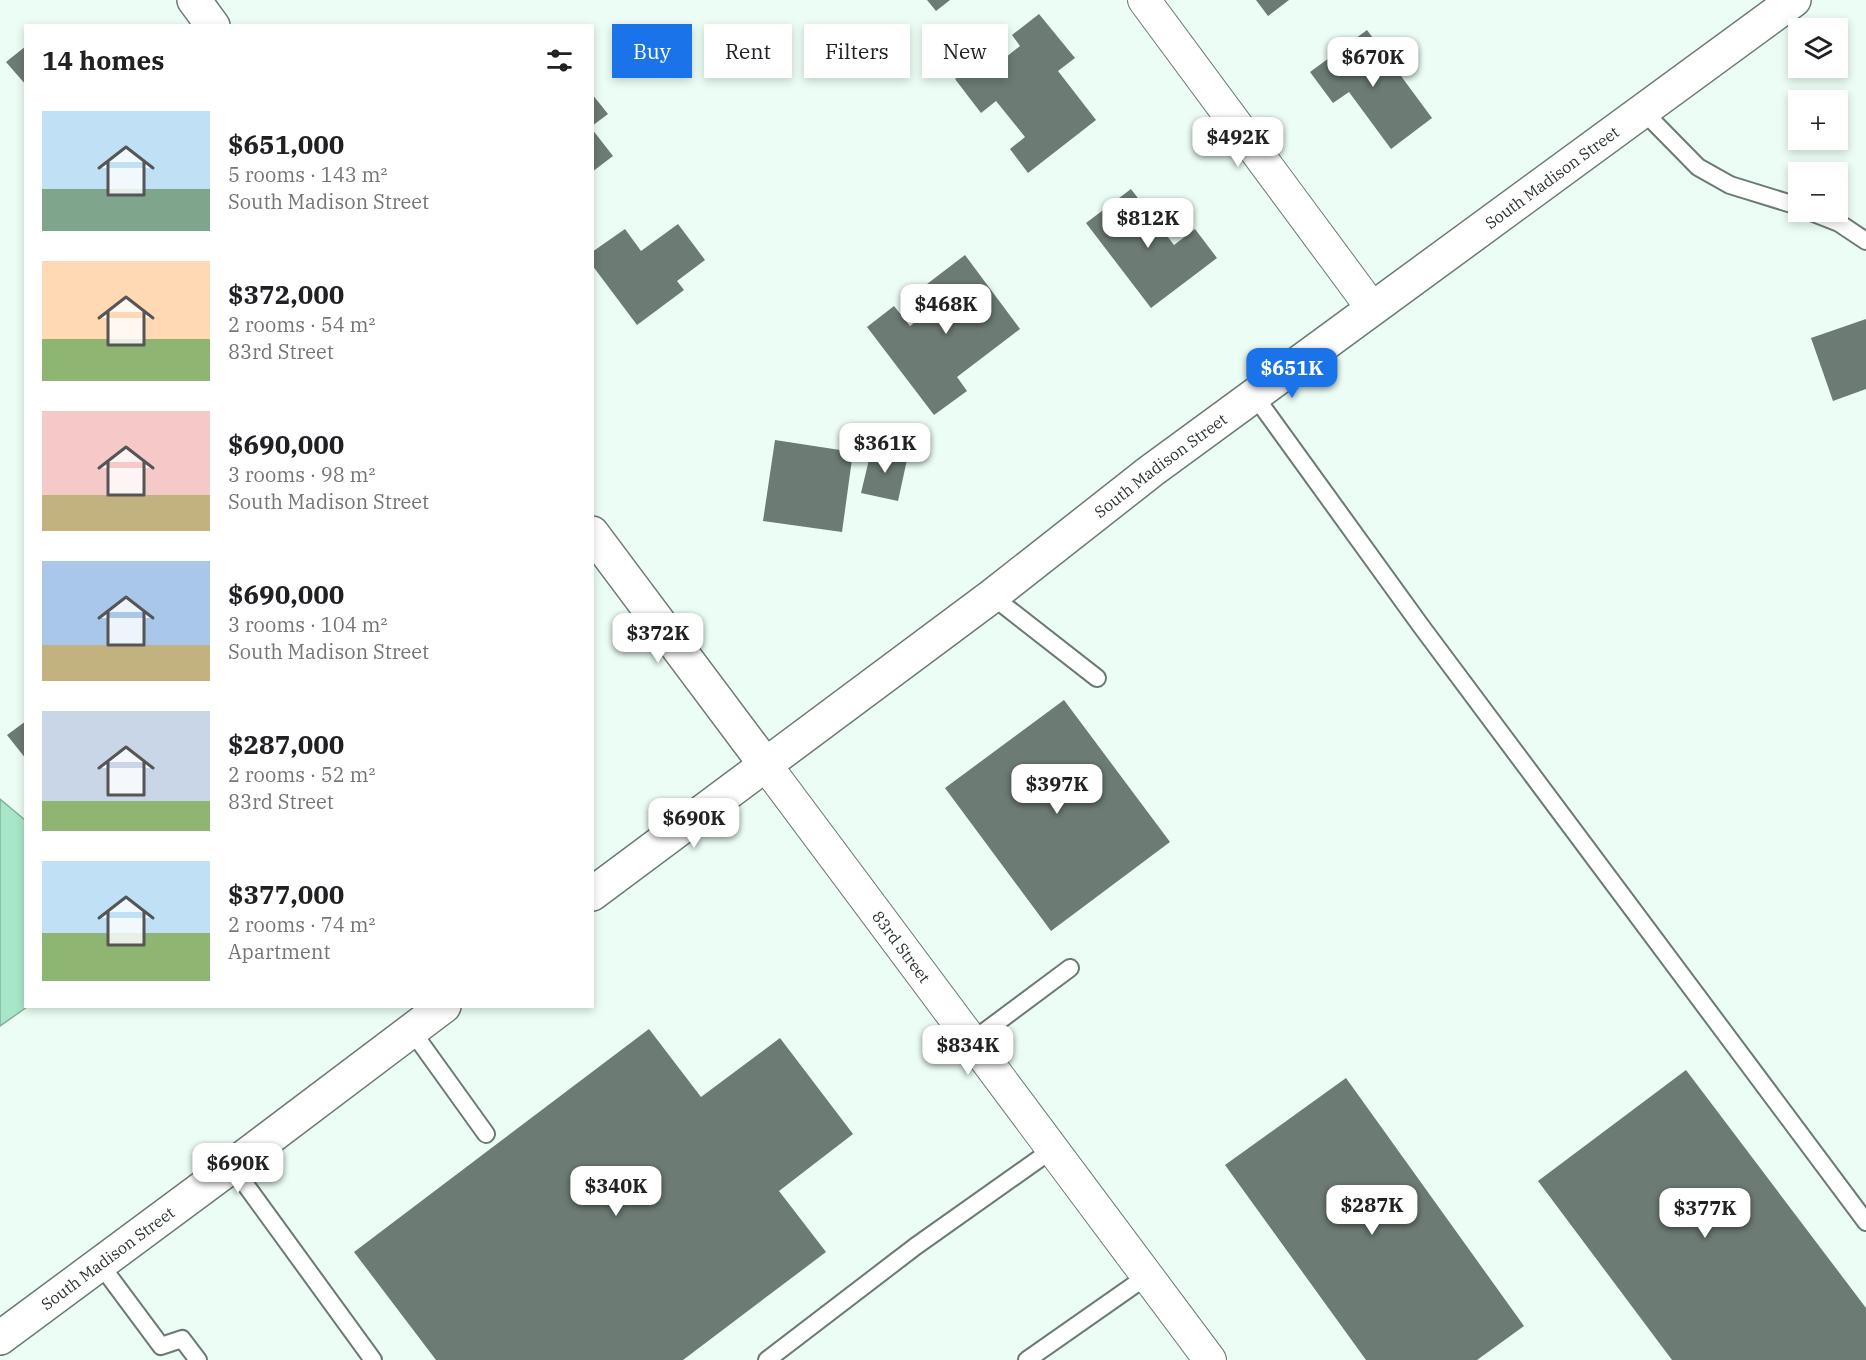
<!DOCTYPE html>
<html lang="en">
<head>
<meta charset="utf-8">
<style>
  :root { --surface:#fff; --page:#f6f6f6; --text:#202124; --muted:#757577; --accent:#1a73e8 }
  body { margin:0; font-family:"IBM Plex Serif",serif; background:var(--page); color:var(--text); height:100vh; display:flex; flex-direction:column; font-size:22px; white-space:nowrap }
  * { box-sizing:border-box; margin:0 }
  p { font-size:20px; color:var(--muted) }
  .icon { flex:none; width:33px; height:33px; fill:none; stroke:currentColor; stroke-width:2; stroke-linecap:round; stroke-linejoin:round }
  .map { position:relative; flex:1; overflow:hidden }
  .sheet { position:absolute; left:24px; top:24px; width:570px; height:984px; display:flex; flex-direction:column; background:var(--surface); border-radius:0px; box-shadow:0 3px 9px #0003 }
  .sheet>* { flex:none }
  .guide { position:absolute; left:612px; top:24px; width:570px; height:54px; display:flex; gap:12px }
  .tools { position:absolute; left:1788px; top:18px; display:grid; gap:12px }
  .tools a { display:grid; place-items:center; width:60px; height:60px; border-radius:0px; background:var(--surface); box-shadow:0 3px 9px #0003; font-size:30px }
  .price { position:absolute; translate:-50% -51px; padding:0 14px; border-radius:12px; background:#fff; color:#222; font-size:20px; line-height:39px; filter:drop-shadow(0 2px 3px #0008) }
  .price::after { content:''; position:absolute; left:50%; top:36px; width:18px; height:14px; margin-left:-9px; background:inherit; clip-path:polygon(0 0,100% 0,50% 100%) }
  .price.selected { background:var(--accent); color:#fff }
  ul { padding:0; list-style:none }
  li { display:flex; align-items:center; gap:18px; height:150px; padding:0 18px }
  li span { display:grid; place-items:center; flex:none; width:168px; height:120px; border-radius:0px; color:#555 }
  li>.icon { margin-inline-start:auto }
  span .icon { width:72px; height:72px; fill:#fffc; stroke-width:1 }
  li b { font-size:26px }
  h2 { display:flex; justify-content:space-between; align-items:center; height:72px; padding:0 18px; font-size:26px }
  .tag { padding:0 21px; border-radius:0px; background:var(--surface); box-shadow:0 3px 9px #0003; font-size:21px; line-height:54px }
  .tag.selected { background:var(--accent); color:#fff }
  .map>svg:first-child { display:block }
  .water { fill:#a8e6c9; stroke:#83b19b; stroke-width:1.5 }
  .building { fill:#6c7b73 }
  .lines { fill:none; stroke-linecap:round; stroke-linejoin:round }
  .service-casing { stroke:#6b7a73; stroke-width:20 }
  .minor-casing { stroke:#6b7a73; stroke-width:34 }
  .tertiary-casing { stroke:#6b7a73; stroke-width:36 }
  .service { stroke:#fff; stroke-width:16 }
  .minor { stroke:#fff; stroke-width:32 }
  .tertiary { stroke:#fff; stroke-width:33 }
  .labels { text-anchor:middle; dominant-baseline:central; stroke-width:6; stroke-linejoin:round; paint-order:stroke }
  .street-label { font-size:16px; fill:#2d3431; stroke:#fff }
</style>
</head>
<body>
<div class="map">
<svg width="1866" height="1360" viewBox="0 0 1866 1360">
  <rect width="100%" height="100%" fill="#ebfdf4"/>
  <path class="water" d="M 0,799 L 25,820 L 26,1006 L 27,1007 L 0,1026 Z"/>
  <path class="building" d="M 927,0 L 950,0 L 936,11 Z
    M 1256,0 L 1289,0 L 1268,16 Z
    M 1039,14 L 1075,58 L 1058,71 L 1096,120 L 1028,173 L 1010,149 L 1025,137 L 996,101 L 981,113 L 955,79 L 988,54 L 996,65 L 1020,46 L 1012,35 Z
    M 1367,30 L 1432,118 L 1391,149 L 1349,92 L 1333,103 L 1310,72 Z
    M 26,46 L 26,85 L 6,62 Z
    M 592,94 L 608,114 L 592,126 Z
    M 592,129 L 613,156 L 592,172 Z
    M 1131,189 L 1174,245 L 1195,229 L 1217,258 L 1151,308 L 1086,223 Z
    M 678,224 L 705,260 L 677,281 L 684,290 L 637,325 L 592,265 L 592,252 L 625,229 L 641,251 Z
    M 965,255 L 1020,329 L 957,377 L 967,391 L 934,415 L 867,327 L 894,306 L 910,326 L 940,303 L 927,284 Z
    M 1866,319 L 1866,389 L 1833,401 L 1811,338 Z
    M 775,440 L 853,452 L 842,532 L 763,521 Z
    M 872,447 L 908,455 L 898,501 L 861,493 Z
    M 1064,700 L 1170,842 L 1051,931 L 945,788 Z
    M 26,721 L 26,759 L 7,735 Z
    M 649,1029 L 701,1097 L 780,1038 L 853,1134 L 779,1191 L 826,1252 L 683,1360 L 436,1360 L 354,1252 Z
    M 1686,1070 L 1866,1308 L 1866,1360 L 1672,1360 L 1538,1181 Z
    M 1346,1078 L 1524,1326 L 1477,1360 L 1366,1360 L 1225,1165 Z"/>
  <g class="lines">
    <g class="service-casing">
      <path id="service" d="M 1642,110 L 1698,167 L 1730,185 L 1798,206
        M 1811,212 L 1839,223 L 1866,241
        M 1254,395 L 1421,626 L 1866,1222
        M 992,596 L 1097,678
        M 412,1031 L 486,1134
        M 972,1041 L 1070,968
        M 232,1166 L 373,1360
        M 100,1264 L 161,1346 L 182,1339 L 198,1360
        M 767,1360 L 916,1246 L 1053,1149
        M 1027,1360 L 1147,1276"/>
    </g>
    <g class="minor-casing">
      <g id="minor">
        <path d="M 1144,0 L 1372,308"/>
        <path id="s1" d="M 765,764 L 1210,1360"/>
      </g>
    </g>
    <g class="tertiary-casing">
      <g id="tertiary">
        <path d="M 194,0 L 213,26"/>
        <path d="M 592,533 L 765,764"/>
        <path id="s2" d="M 592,894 L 992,596 L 1151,471 L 1794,0"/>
        <path id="s3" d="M 0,1338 L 232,1166 L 444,1006"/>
      </g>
    </g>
    <use href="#service" class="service"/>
    <use href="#minor" class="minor"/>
    <use href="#tertiary" class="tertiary"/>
  </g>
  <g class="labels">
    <g class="street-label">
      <text stroke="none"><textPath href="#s2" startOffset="1198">South Madison Street</textPath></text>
      <text stroke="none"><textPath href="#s2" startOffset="712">South Madison Street</textPath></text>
      <text stroke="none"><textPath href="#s1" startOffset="228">83rd Street</textPath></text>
      <text stroke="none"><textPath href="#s3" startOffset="134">South Madison Street</textPath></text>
    </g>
  </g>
</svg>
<div class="tools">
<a><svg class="icon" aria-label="layers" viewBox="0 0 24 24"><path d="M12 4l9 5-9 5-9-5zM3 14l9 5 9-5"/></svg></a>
<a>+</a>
<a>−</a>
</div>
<b class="price" style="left:1373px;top:88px">$670K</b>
<b class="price" style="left:1238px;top:168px">$492K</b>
<b class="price" style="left:1148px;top:249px">$812K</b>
<b class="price" style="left:946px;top:335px">$468K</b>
<b class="price selected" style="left:1292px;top:399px">$651K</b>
<b class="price" style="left:885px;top:474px">$361K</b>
<b class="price" style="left:658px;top:664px">$372K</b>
<b class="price" style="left:1057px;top:815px">$397K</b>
<b class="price" style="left:694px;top:849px">$690K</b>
<b class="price" style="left:968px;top:1076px">$834K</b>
<b class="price" style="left:238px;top:1194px">$690K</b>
<b class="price" style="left:616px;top:1217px">$340K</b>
<b class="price" style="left:1372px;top:1236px">$287K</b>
<b class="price" style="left:1705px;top:1239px">$377K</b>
<div class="guide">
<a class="tag selected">Buy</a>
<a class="tag">Rent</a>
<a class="tag">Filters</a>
<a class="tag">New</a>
</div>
<section class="sheet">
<h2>14 homes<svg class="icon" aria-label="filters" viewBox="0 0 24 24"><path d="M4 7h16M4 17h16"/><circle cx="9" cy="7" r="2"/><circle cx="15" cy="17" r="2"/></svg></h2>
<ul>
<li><span style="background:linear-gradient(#bfe0f5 65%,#7fa58c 0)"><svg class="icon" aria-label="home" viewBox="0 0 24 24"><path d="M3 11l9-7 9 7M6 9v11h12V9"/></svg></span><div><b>$651,000</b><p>5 rooms · 143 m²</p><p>South Madison Street</p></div></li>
<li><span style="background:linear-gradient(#ffd9b3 65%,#8fb573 0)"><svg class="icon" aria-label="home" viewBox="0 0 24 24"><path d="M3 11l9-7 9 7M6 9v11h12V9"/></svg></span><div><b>$372,000</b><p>2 rooms · 54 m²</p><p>83rd Street</p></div></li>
<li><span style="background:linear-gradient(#f6c9c9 70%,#c2b280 0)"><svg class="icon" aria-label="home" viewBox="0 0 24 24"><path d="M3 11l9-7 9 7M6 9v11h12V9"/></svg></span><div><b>$690,000</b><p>3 rooms · 98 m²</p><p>South Madison Street</p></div></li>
<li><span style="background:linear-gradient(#a9c7e8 70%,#c2b280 0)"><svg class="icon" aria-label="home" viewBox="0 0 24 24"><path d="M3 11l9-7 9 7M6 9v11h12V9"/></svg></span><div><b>$690,000</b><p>3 rooms · 104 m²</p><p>South Madison Street</p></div></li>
<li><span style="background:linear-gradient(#c9d6e8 75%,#8fb573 0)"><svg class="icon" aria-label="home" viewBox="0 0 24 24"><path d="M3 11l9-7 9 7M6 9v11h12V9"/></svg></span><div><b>$287,000</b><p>2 rooms · 52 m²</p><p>83rd Street</p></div></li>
<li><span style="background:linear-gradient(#bfe0f5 60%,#8fb573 0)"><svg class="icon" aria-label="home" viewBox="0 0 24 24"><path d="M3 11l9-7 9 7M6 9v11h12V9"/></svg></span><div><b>$377,000</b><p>2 rooms · 74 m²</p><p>Apartment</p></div></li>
</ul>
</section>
</div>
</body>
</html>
